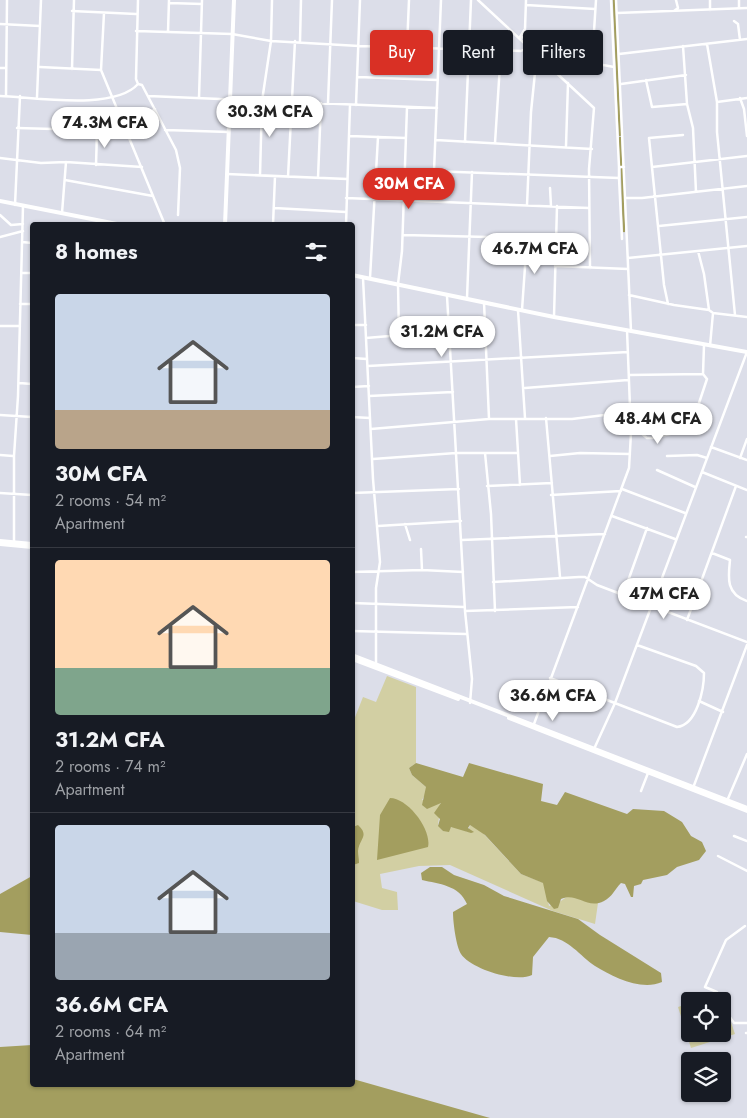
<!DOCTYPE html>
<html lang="en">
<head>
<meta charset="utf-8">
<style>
  :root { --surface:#171b24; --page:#242831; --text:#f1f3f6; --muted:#9ea1a6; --line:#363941; --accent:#d93025 }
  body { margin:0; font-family:Jost,sans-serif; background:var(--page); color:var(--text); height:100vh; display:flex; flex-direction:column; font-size:19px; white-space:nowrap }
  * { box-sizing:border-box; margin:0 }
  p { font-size:16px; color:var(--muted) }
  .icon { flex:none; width:28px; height:28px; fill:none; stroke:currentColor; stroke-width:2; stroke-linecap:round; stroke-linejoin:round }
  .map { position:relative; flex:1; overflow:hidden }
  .drawer { position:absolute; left:30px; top:222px; width:325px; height:865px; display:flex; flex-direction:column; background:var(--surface); border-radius:5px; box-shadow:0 1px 4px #0004 }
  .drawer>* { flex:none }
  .top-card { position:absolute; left:370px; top:30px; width:301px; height:45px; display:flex; gap:10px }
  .buttons { position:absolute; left:681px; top:992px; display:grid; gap:10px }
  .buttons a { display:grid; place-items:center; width:50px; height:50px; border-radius:5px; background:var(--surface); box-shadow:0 1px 4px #0004; font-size:25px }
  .price { position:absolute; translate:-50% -42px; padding:0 11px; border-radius:18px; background:#fff; color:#222; font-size:16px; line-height:32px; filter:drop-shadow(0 1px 2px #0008) }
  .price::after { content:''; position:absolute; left:50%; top:30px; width:15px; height:11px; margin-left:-8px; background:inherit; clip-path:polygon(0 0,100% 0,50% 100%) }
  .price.on { background:var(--accent); color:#fff }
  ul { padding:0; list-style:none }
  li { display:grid; align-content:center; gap:10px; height:265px; padding:0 25px }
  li+li { border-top:1px solid var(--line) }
  li span { display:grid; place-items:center; height:155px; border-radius:5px; color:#555 }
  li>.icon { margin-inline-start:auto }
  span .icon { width:90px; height:90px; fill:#fffc; stroke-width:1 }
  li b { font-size:21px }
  h2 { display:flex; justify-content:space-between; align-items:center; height:60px; padding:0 25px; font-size:21px }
  .tag { padding:0 18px; border-radius:5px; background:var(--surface); box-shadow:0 1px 4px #0004; font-size:18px; line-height:45px }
  .tag.on { background:var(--accent); color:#fff }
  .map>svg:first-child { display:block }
  .green { fill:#d2cfa3 }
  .water { fill:#a39e5f }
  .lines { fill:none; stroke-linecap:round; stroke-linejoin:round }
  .canal { stroke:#a39e5f; stroke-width:2.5 }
  .street { stroke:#fff; stroke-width:2.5 }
  .secondary { stroke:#fff; stroke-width:4 }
</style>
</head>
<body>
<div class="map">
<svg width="747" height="1118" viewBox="0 0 747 1118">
  <rect width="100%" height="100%" fill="#dcdee9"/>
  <path class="green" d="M 387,676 L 416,687 L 416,763 L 409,768 L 412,775 L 426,787 L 426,793 L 422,800 L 441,802 L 438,825 L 443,831 L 454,826 L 468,832 L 470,825 L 480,830 L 521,874 L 544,883 L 549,906 L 558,903 L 568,896 C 579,897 587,904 598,903 L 595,924 L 553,911 L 450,865 L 419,866 L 380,874 L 382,888 L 397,892 L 398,910 L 382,910 L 353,901 L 352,725 L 363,697 L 376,702 Z
    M 721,993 L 735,1034 L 691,1048 L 678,1007 L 690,1003 L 690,1034 L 722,1034 L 722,1001 L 696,1001 Z"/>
  <path class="water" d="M 416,763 L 463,777 L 469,763 L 543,784 L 541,801 L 557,805 L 565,792 L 627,814 L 633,809 L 664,811 L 682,822 L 691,836 L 702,842 L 706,851 L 699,860 L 677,867 L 667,875 L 643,880 L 641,884 L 634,886 L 633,897 L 631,897 L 625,884 L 621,883 C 615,889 612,897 604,901 C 587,910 577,892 561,899 L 558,908 L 554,909 L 547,901 L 543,883 L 521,874 L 485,835 L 470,825 L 468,828 L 474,832 L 471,833 L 451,827 L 449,832 L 443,831 L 438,826 L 440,819 L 434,813 L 441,803 L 427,809 L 422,805 L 426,787 L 412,775 L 409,768 Z
    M 390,798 C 408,798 432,830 428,847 L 377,860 L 380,815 Z
    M 358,825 C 370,836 359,839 358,851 C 358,855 359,859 359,863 L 353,865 L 353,827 Z
    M 430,867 L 442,867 L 454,875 L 484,885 L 504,896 L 578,919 L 600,935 L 661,973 L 662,982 C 641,991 613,977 595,966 C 580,956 568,938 549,937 L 533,957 L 532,975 C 516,983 471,969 461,954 C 456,946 453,922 453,912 L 467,904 C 459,885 439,884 422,880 L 421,873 Z
    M 32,876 L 32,935 L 0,932 L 0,894 Z
    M 32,1045 L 32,1085 L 352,1085 L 353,1079 L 490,1118 L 0,1118 L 0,1047 Z"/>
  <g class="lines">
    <path class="canal" d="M 614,0 L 620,135
      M 620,138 L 621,165
      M 622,169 L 624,231"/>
    <path class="street" d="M 138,0 L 136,79 L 138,84 L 142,85 L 176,150 L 180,168 L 178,215
      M 478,0 L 594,108 L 589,169 L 590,268
      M 596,0 L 593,47 L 597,64
      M 611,0 L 619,167 L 624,167
      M 616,0 L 631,331
      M 710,0 L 710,10
      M 739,0 L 739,8
      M 169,3 L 202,4
      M 526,5 L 595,9
      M 72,11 L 136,14
      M 674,11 L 678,8 L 676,0
      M 104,13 L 101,70 L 165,225
      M 617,13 L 747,8
      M 734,21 L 738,24 L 740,40
      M 0,24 L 40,26
      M 136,31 L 232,34 L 271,41 L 359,46 L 521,51 L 527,48 L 528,45
      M 168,32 L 169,0
      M 520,37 L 525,29 L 526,0
      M 520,38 L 534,34 L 594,37
      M 300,41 L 301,0
      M 707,44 L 717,102 L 717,132 L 735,315
      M 683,46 L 687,104 L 693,128 L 696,192
      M 407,47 L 409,0
      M 619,54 L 747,39
      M 550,66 C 570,62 593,63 614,67
      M 40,67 L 101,70
      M 0,68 L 5,68
      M 72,69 L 74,0
      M 358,77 L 437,80
      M 646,80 L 652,107 L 687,104
      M 621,84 L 686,75
      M 0,96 C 34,97 114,111 138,84
      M 6,96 L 7,0
      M 148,96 L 437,108
      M 37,97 L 41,0
      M 199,98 L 202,0
      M 740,98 L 744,109 L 747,136
      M 717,102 L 747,98
      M 328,103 L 332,0
      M 356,105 L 360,0
      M 17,128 L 126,131 L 155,109
      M 165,130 L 229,132
      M 349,136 L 406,138
      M 436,140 L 592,149
      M 465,142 L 471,0
      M 495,143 L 501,49
      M 566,146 L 568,83
      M 0,158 L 41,163 L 66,162 L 142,167
      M 96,165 L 97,132
      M 652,167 L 747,156
      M 405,170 L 619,178 L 619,167
      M 434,171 L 441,0
      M 227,174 L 347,179
      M 260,175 L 262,101 L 271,41 L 272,0
      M 288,177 L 295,41
      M 318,178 L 321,103
      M 619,178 L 622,239
      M 65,180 L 153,196
      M 550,188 L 551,206
      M 346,198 L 589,208
      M 625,198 L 642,198 L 747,186
      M 15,205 L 20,96
      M 527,205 L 531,112 L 537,53
      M 274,208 L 346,212
      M 62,213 L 66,162
      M 0,215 L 11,225 L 23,224
      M 273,225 L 275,176
      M 346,225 L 350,105
      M 659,226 L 747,217
      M 403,235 L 527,238 L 522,310
      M 0,237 L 23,231
      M 22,242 L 32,243
      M 698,251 L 704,274 L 709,310
      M 628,258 L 747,246
      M 555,266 L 628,269
      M 22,273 L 32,273
      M 363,278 L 373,479 L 380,562 L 376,588 L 376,664
      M 370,278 L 378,137
      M 629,295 L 674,305 L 709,310 L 713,313 L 747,317
      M 447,296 L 465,611 L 472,679 L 470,703
      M 467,298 L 472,172
      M 484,302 L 489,419
      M 20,304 L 32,304
      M 668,304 L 664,285 L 649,138 L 683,135
      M 518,310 L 525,418
      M 554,317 L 557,206
      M 352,325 L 366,325
      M 0,326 L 20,326
      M 399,336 L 398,284 L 402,251 L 407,107
      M 366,338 L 449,331
      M 710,346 L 713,313
      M 352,358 L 367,359
      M 368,366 L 628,352
      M 703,374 L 704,345
      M 629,375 L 703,374 L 707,379 L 699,403 L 701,427 L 652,438 L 647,438 L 641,433 L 631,433
      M 19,383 L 32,384
      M 352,387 L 369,386
      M 525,388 L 628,380
      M 369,396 L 453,392
      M 0,415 L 32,417
      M 352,417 L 370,418
      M 546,418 L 560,577
      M 516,419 L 520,485
      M 371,429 L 489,419 L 572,419 L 629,412
      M 711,447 L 747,460
      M 485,453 L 491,514 L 495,611
      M 0,455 L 13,456
      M 550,456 L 580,453 L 630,454
      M 667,456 L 697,455 L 707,458
      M 740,458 L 747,439
      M 373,459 L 456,453 L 517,453
      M 657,470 L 695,487
      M 702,472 L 747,490
      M 487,486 L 552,483
      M 622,489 L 685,513
      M 0,493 L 32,495
      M 352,493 L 459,489
      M 551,495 L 621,491
      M 612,516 L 675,539
      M 405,524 L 410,540
      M 378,526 L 461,521
      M 746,537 L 747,537
      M 462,540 L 605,534
      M 14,542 L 14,456 L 18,396 L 23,206
      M 421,549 L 422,570
      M 712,553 L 730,560 C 728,578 726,594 747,601
      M 352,572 L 422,570 L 463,572
      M 493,582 L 579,577 L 585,577 L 597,585 L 747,642
      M 623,595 L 647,528
      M 352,603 L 464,607
      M 465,611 L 578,607
      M 687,620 L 736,486
      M 352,631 L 466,634
      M 550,678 L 677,727 C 697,725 704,689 704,673 L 696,666 L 637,645
      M 699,701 L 723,712
      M 534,724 L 629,468 L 631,433 L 627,330
      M 594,749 L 615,703 L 747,352
      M 693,788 L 747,645
      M 641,791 L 648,773
      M 727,801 L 747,754
      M 734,836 L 747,841
      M 718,856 L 747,871
      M 719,1001 L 717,992 L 705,987 L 726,940 L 745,926
      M 722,1006 L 734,1023 L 747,1023
      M 746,1033 L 747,1033"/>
    <path class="secondary" d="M 0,201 L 122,225
      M 225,225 L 234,0
      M 352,275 L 554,317 L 747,352
      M 0,541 L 32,544
      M 0,544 L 32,547
      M 352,655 L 747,808
      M 352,659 L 458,699
      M 509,718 L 747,811"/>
  </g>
</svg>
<div class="buttons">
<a><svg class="icon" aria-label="locate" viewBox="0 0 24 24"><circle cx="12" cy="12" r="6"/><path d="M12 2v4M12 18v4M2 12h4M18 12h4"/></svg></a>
<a><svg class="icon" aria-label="layers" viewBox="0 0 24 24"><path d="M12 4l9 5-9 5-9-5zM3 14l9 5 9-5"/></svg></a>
</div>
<b class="price" style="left:270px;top:138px">30.3M CFA</b>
<b class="price" style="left:105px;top:149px">74.3M CFA</b>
<b class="price on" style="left:409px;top:210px">30M CFA</b>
<b class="price" style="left:535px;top:275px">46.7M CFA</b>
<b class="price" style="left:442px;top:358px">31.2M CFA</b>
<b class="price" style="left:658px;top:445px">48.4M CFA</b>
<b class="price" style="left:664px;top:620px">47M CFA</b>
<b class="price" style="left:553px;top:722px">36.6M CFA</b>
<div class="top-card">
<a class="tag on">Buy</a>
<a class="tag">Rent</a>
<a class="tag">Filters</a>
</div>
<section class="drawer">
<h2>8 homes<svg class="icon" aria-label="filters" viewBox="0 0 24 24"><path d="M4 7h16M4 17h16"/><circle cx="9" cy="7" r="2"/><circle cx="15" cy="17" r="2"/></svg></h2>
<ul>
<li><span style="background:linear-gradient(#c9d6e8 75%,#b9a48a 0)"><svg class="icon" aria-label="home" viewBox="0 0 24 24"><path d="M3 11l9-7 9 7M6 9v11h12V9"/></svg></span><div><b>30M CFA</b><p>2 rooms · 54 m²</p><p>Apartment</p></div></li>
<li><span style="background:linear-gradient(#ffd9b3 70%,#7fa58c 0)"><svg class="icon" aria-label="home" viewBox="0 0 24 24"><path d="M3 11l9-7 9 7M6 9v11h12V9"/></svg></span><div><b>31.2M CFA</b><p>2 rooms · 74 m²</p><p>Apartment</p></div></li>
<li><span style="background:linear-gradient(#c9d6e8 70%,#9aa5b1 0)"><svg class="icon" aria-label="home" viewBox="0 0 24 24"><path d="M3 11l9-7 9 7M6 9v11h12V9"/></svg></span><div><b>36.6M CFA</b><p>2 rooms · 64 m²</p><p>Apartment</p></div></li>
</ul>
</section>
</div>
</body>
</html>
